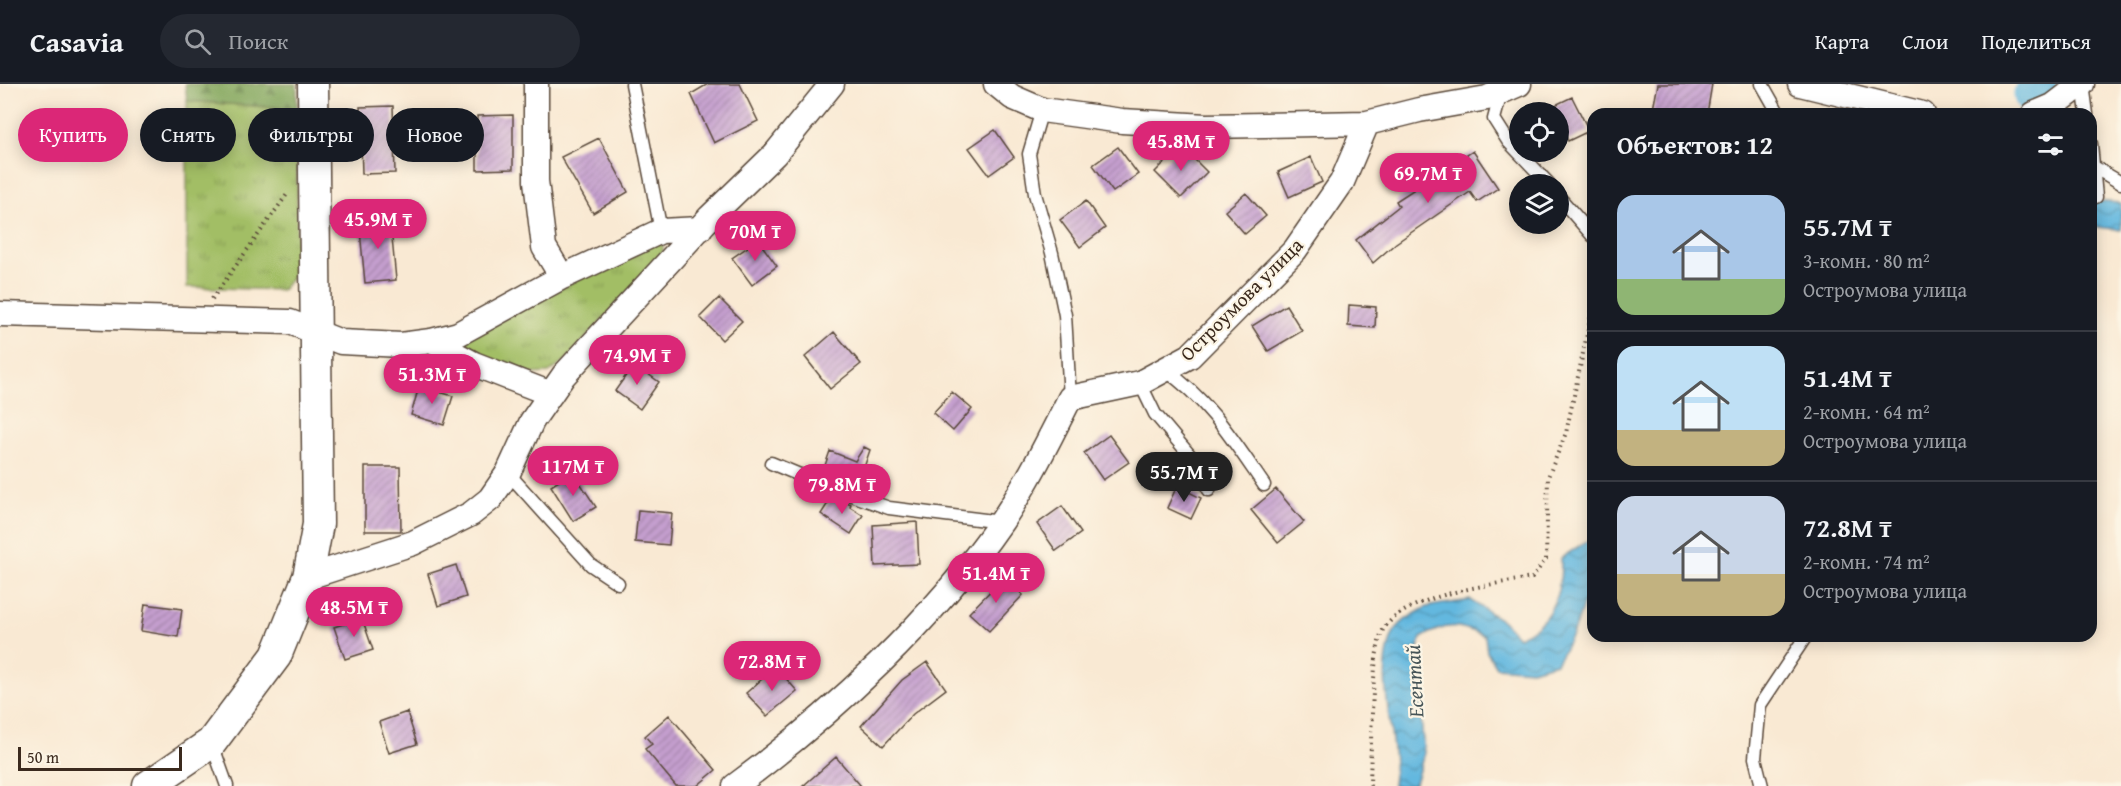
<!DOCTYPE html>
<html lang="ru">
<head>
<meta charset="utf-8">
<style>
  :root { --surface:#171b24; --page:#242831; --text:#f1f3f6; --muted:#9ea1a6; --line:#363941; --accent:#db2777 }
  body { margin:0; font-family:"Gentium Book Plus",serif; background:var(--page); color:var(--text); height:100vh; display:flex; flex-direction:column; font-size:22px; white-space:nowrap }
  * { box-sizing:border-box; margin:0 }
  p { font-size:20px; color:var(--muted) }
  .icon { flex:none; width:33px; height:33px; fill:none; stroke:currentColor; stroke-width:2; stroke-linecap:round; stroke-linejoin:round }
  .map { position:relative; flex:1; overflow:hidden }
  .drawer { position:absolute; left:1587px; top:24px; width:510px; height:534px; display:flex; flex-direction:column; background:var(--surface); border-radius:18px; box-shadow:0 3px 15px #0003 }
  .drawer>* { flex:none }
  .hud { position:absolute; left:18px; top:24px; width:570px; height:54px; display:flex; gap:12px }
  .fabs { position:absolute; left:1509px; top:18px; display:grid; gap:12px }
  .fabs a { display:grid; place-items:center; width:60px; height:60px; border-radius:50%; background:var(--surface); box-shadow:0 3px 15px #0003; font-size:30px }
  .scale { position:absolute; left:18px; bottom:15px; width:164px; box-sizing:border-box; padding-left:6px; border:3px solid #3b2a1e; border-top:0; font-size:16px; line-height:21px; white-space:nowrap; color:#3b2a1e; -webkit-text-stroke:4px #fcf5e5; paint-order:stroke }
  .price { position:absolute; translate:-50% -51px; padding:0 14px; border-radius:21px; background:var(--accent); color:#fff; font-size:20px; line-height:39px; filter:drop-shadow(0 2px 3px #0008) }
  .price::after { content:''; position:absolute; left:50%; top:36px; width:18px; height:14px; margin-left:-9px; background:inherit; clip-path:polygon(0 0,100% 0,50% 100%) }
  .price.on { background:#222; color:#fff }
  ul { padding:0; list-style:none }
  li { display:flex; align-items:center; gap:18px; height:150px; padding:0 30px }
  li+li { border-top:2px solid var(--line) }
  li span { display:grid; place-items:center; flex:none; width:168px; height:120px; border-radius:18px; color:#555 }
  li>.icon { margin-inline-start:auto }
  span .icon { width:72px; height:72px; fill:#fffc; stroke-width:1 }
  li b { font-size:26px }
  h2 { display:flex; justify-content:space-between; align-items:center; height:72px; padding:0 30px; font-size:26px }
  .chip { padding:0 21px; border-radius:27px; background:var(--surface); box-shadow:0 3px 15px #0003; font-size:21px; line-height:54px }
  .chip.on { background:var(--accent); color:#fff }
  header { display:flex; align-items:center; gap:36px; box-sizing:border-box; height:84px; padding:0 30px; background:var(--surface); border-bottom:2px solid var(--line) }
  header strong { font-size:28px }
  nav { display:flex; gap:33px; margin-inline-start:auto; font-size:21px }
  .search { width:420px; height:54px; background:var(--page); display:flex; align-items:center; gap:15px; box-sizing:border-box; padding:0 21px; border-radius:33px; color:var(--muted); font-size:22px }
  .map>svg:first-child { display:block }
  .grass { fill:url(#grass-tufts); stroke:#6e7442; stroke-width:1.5 }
  .forest { fill:url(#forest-firs); stroke:#5e683c; stroke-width:1.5 }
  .water { fill:url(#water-waves); stroke:#4f717e; stroke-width:1.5 }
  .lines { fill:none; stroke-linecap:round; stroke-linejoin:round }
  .river { stroke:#63b8df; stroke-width:39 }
  .building { fill:url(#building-hatch) }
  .service-casing { stroke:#584739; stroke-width:15 }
  .minor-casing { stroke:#584739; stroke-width:27 }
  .tertiary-casing { stroke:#584739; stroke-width:33 }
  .path { stroke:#584739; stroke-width:4; stroke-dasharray:1.5 4.5; stroke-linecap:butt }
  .service { stroke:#fff; stroke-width:12 }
  .minor { stroke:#fff; stroke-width:24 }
  .tertiary { stroke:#fff; stroke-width:30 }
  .labels { text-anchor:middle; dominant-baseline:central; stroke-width:4.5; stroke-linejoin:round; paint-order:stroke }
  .street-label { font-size:20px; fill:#3b2a1e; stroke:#fcf5e5 }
  .water-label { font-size:21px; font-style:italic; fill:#475558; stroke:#fcf5e5 }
</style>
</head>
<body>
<header>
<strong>Casavia</strong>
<div class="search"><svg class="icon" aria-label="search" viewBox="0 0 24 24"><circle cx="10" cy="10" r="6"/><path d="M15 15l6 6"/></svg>Поиск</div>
<nav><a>Карта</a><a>Слои</a><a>Поделиться</a></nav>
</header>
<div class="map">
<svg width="2121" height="702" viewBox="0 0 2121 702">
  <defs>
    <pattern id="grass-tufts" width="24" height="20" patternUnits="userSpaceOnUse" patternTransform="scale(1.5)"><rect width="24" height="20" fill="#a2be65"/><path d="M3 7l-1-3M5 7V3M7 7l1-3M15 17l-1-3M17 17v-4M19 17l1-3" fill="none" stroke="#859b53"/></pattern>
    <pattern id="forest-firs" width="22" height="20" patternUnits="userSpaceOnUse" patternTransform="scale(1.5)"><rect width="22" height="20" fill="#81a55a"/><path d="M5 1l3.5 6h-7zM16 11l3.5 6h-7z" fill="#6b874a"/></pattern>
    <pattern id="water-waves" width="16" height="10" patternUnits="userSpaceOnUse" patternTransform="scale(1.5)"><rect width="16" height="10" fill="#63b8df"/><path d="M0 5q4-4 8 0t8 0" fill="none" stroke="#5396b4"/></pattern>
    <pattern id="building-hatch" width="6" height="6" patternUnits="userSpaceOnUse" patternTransform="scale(1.5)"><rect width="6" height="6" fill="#c59fcf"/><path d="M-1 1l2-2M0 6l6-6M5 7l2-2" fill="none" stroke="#a182a7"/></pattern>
  </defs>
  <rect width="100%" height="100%" fill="#fcf5e5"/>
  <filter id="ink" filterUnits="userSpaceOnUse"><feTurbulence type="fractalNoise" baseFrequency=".0167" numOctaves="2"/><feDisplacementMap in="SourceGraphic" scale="12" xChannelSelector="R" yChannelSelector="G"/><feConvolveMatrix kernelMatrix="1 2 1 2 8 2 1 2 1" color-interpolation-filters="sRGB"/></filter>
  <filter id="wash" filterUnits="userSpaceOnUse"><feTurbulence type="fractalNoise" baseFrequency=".008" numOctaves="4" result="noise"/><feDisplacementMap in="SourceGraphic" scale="24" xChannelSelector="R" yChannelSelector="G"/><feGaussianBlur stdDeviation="1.35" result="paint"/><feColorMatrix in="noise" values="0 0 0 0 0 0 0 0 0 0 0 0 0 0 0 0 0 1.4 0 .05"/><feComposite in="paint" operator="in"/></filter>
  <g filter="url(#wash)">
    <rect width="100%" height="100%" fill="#f9e9d3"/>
    <path class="grass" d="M 187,17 L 297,25 L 297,187 L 282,206 L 187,203 Z
      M 657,155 L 663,161 L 663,170 L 565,277 L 549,289 L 530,290 L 457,264 L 463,253 Z"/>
    <path class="forest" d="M 185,0 L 297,0 L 297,25 L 187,17 Z"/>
    <path class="water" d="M 2091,117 L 2121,119 L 2121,146 L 2091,142 Z
      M 1593,453 C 1593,497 1581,542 1556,579 L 1532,586 L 1496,583 L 1487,568 L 1485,552 C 1457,540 1448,538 1421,554 L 1416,570 L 1424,670 L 1414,702 L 1393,702 C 1399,653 1375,601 1391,555 C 1395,540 1412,531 1425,524 C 1433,520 1457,519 1470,516 L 1503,537 L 1518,553 C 1552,540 1562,508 1561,474 Z"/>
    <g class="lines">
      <path class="river" d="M 2033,11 L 2037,0"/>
    </g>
    <g id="blocks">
      <path class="building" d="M 708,0 L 740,0 L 758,37 L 714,59 L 691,10 Z
        M 1658,0 L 1712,0 L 1707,30 L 1652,30 Z
        M 1572,13 L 1589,47 L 1568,57 L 1558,38 L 1558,28 L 1554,28 L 1551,23 Z
        M 393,22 L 395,89 L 362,90 L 360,23 Z
        M 513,31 L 513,85 L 477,86 L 477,32 Z
        M 995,46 L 1014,73 L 989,91 L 969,64 Z
        M 599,54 L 628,108 L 593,129 L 561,73 Z
        M 1181,62 L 1207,88 L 1181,114 L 1155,88 Z
        M 1118,63 L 1138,90 L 1113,108 L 1093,81 Z
        M 1473,67 L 1498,104 L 1477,118 L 1470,108 L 1396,159 L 1373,179 L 1356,156 L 1399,122 L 1396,117 Z
        M 1311,73 L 1322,98 L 1289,113 L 1278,88 Z
        M 1246,109 L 1266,132 L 1245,150 L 1225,127 Z
        M 1086,117 L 1105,144 L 1080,163 L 1060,136 Z
        M 390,133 L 396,196 L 365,199 L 359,136 Z
        M 758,156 L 777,182 L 752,201 L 732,174 Z
        M 719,214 L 742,237 L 722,256 L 700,233 Z
        M 1286,221 L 1302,247 L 1268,267 L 1252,242 Z
        M 1349,221 L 1376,223 L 1375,244 L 1348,242 Z
        M 834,248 L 861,280 L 830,305 L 805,273 Z
        M 634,280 L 659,298 L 640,325 L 615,307 Z
        M 419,302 L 453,312 L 444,341 L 411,331 Z
        M 952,308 L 972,325 L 953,347 L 933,329 Z
        M 1109,351 L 1129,378 L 1103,396 L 1084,369 Z
        M 864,363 L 870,366 L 857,404 L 822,390 L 830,367 L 855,377 Z
        M 365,383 L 400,383 L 401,447 L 365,447 Z
        M 573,388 L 596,423 L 573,437 L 551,402 Z
        M 1177,402 L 1201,414 L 1191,435 L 1167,424 Z
        M 1276,405 L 1304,438 L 1278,459 L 1251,426 Z
        M 832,413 L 851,420 L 850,423 L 863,431 L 851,450 L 821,430 Z
        M 1062,422 L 1081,449 L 1056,467 L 1037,440 Z
        M 638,426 L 672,429 L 669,461 L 635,458 Z
        M 917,438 L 919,480 L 875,482 L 873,441 Z
        M 456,481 L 466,513 L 438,522 L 428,490 Z
        M 1004,493 L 1023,511 L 989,547 L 969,529 Z
        M 145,520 L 182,525 L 178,553 L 141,547 Z
        M 362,534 L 373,566 L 345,575 L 334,543 Z
        M 927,578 L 946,605 L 913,630 L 883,662 L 861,642 L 902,596 Z
        M 776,583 L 797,607 L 767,632 L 746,609 Z
        M 407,628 L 417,660 L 389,669 L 379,638 Z
        M 669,631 L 716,686 L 697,702 L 676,702 L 645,665 L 652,660 L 645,652 Z
        M 836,673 L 861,702 L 803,702 Z"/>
    </g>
  </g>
  <g filter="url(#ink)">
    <use href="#blocks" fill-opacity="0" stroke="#584739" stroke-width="1.5"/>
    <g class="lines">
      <g class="service-casing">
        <path id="service" d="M 632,0 L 661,147
          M 1762,0 L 1779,30
          M 2083,0 L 2087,30
          M 1501,9 L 1494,35 L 1508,57 L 1549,100
          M 1042,26 L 1029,70 L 1035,110 L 1052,169 L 1065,231 L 1070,314
          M 2091,60 L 2096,113
          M 2094,83 L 2121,99
          M 1558,112 L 1593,152
          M 1165,286 C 1208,315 1235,359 1264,401
          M 1140,299 L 1155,330 L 1193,375 L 1209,406
          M 771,379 L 826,402 L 889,424 L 1001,438
          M 508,389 L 591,481 L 618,499
          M 212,660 L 227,702
          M 1762,702 L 1755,674 L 1760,621 L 1806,552"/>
      </g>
      <g class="minor-casing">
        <path id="minor" d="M 536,0 L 536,97 L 544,163 L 562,193
          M 996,0 L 1012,13 L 1042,26 L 1122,37 L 1206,42 L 1367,39 L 1419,26 L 1487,14 L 1519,0
          M 1800,0 L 1923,30
          M 2034,30 L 2053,22 L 2082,0
          M 0,230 L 290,238 L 341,258 L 401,261 L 431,257 L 458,250 L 562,193 L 661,147 L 700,145
          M 431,257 L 474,280 L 551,310
          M 308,493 L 413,459 L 471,430 L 490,415 L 508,389 L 532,337 L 564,291 L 710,133 L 775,70 L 832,0
          M 735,702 C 832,630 933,537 1002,437 C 1028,398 1049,356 1070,314 L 1140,299 L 1190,272 L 1295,166 L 1342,98 L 1367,39"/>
      </g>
      <g class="tertiary-casing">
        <path id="tertiary" d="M 148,702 L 211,659 L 276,572 L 308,493 L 318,440 L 313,0"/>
      </g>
      <path class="path" d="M 2091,139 L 2093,128
        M 212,215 L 288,109
        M 1370,702 C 1371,673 1371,566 1383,546 C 1404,511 1493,500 1532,494 L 1546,475 L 1548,393 L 1566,349 L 1593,222"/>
      <use href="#service" class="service"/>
      <use href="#minor" class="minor"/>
      <use href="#tertiary" class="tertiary"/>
    </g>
  </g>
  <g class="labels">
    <g class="street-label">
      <text transform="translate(1241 215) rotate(-45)">Остроумова улица</text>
    </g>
    <g class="water-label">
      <text transform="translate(1414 597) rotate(-93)">Есентай</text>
    </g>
  </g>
</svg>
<div class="fabs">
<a><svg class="icon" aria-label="locate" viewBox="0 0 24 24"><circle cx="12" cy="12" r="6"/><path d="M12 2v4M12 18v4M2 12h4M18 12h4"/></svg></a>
<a><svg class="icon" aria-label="layers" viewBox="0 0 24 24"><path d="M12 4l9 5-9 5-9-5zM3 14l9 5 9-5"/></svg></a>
</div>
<div class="scale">50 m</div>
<b class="price" style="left:1181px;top:88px">45.8M ₸</b>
<b class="price" style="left:1428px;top:120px">69.7M ₸</b>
<b class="price" style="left:378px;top:166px">45.9M ₸</b>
<b class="price" style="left:755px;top:178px">70M ₸</b>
<b class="price" style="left:637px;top:302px">74.9M ₸</b>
<b class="price" style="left:432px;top:321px">51.3M ₸</b>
<b class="price" style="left:573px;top:413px">117M ₸</b>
<b class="price on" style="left:1184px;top:419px">55.7M ₸</b>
<b class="price" style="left:842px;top:431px">79.8M ₸</b>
<b class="price" style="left:996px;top:520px">51.4M ₸</b>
<b class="price" style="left:354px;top:554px">48.5M ₸</b>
<b class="price" style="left:772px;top:608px">72.8M ₸</b>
<div class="hud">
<a class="chip on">Купить</a>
<a class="chip">Снять</a>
<a class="chip">Фильтры</a>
<a class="chip">Новое</a>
</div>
<section class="drawer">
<h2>Объектов: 12<svg class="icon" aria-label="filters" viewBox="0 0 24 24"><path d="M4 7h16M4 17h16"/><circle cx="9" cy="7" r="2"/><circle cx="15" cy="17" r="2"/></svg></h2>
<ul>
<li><span style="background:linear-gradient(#a9c7e8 70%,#8fb573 0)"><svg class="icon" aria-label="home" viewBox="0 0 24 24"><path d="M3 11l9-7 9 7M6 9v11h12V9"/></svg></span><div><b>55.7M ₸</b><p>3-комн. · 80 m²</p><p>Остроумова улица</p></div></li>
<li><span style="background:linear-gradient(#bfe0f5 70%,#c2b280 0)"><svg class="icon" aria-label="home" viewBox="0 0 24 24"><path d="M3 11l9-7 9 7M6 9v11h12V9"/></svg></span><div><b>51.4M ₸</b><p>2-комн. · 64 m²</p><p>Остроумова улица</p></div></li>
<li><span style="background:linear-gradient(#c9d6e8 65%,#c2b280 0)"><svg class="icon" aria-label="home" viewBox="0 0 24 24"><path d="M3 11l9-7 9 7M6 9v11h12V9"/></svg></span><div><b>72.8M ₸</b><p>2-комн. · 74 m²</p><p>Остроумова улица</p></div></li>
</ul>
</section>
</div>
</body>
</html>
